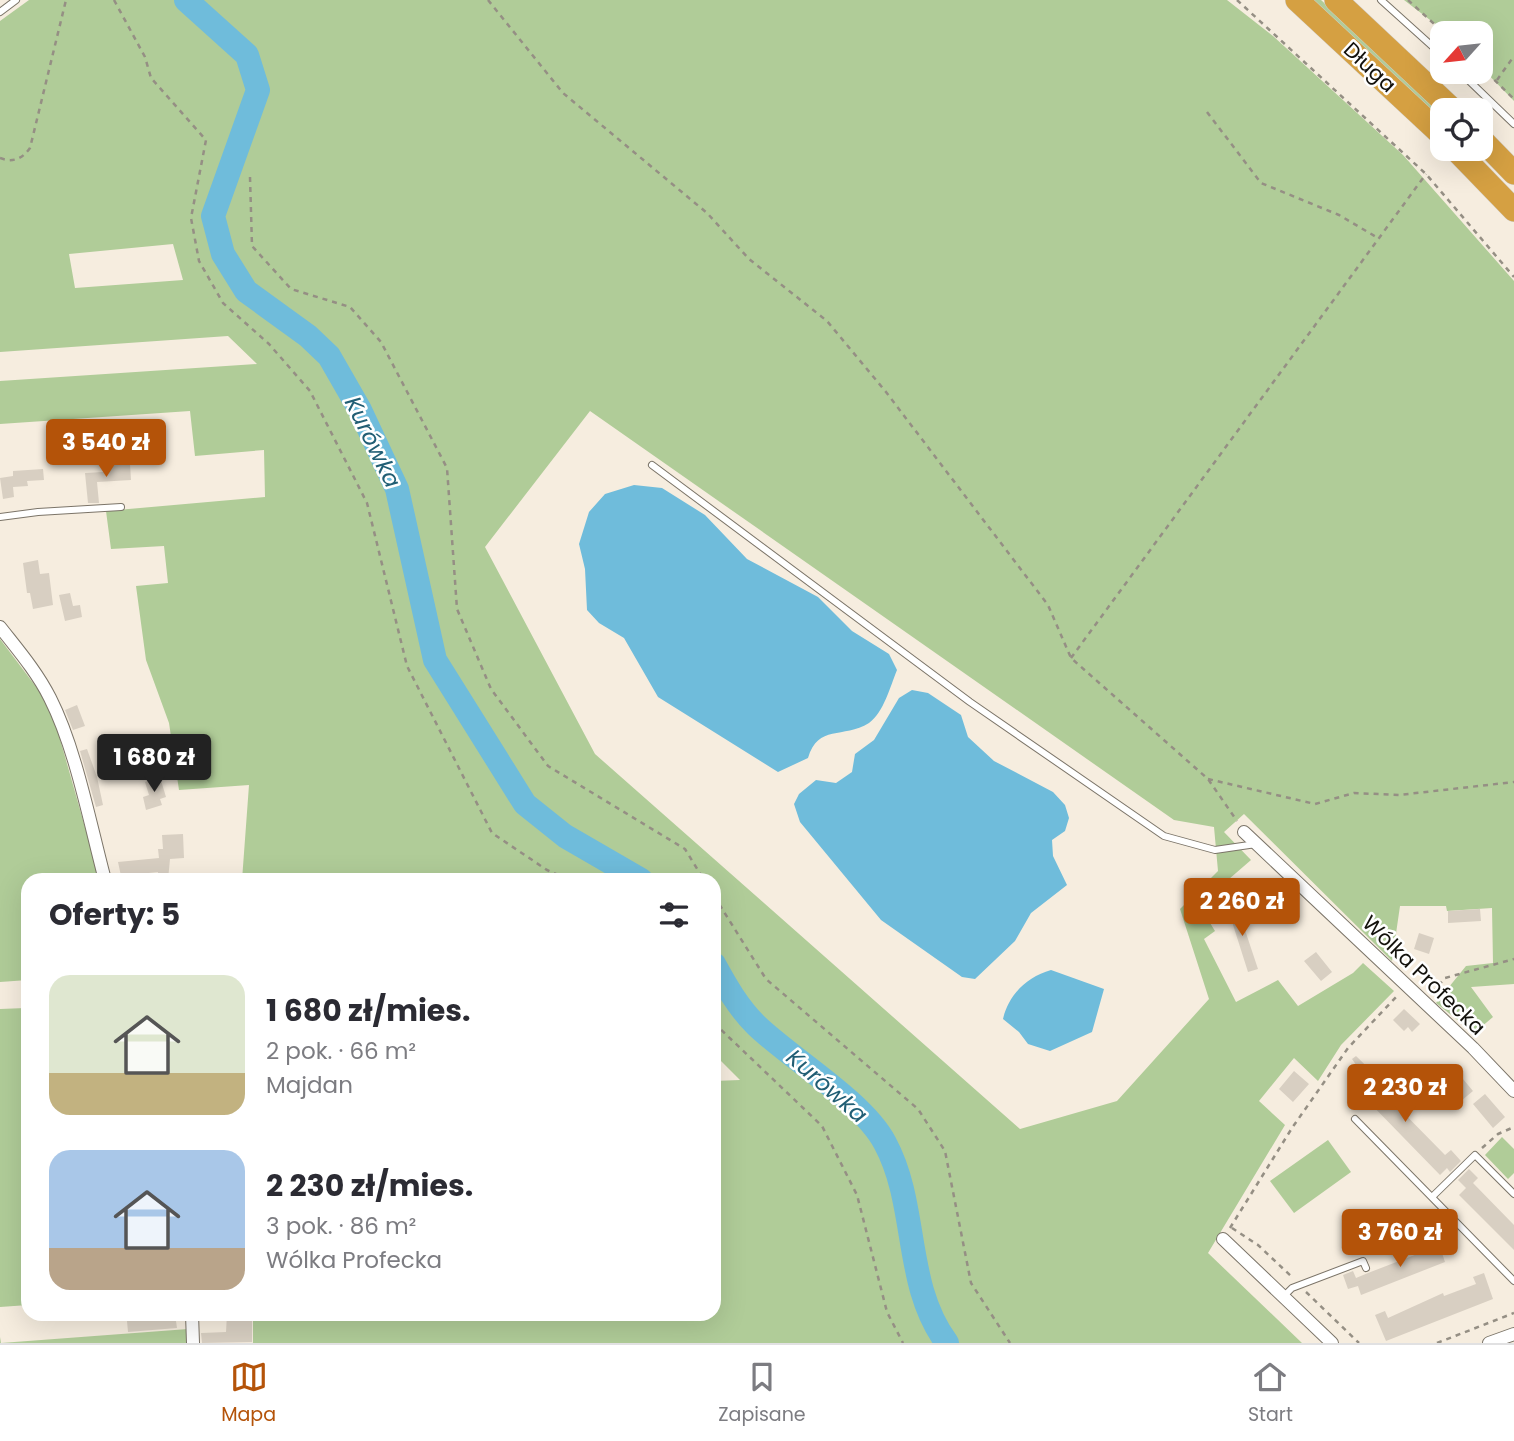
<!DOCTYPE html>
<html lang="pl">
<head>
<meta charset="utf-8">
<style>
  :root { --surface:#fff; --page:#f7f7f7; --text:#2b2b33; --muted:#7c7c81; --line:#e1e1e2; --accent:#b45309 }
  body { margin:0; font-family:Poppins,sans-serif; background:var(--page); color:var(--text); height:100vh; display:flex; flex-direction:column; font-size:26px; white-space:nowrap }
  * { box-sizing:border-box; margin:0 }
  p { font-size:23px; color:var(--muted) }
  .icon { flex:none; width:38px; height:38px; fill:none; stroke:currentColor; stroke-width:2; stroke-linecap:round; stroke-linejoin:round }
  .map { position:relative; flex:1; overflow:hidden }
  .drawer { position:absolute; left:21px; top:873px; width:700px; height:448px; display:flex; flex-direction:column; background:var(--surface); border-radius:21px; box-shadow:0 7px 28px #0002 }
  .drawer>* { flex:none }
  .needle { width:46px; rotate:243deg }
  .tools { position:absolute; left:1430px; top:21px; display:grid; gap:14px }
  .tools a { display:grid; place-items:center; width:63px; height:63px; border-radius:14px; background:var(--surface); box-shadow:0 7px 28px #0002; font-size:35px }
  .price { position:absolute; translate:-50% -60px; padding:0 16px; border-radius:7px; background:var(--accent); color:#fff; font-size:23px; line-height:46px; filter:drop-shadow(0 2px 4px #0008) }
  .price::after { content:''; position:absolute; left:50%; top:42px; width:21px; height:16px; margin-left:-10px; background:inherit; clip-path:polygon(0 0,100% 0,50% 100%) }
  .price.on { background:#222; color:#fff }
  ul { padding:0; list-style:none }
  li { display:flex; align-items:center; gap:21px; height:175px; padding:0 28px }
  li span { display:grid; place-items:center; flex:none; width:196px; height:140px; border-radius:21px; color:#555 }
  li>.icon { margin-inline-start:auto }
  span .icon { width:84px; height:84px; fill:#fffc; stroke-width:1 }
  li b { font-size:30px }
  h2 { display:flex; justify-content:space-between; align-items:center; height:84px; padding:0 28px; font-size:30px }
  .dock { display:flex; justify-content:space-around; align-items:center; height:98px; border-top:2px solid var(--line); background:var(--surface); font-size:19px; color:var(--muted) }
  .dock a { display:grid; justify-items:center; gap:4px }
  .dock .on { color:var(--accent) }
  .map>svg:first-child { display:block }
  .green { fill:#b0cc98; fill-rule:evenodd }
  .water { fill:#6fbcdb }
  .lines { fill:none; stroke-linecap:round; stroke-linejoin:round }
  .river { stroke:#6fbcdb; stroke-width:24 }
  .building { fill:#d8cfc2 }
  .lane-casing { stroke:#7b7468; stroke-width:8 }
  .street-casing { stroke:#7b7468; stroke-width:14 }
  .highway-casing { stroke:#d0cfce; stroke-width:24 }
  .path { stroke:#958f84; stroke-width:2.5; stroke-dasharray:5 5; stroke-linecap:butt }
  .lane { stroke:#fff; stroke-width:6 }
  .street { stroke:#fff; stroke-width:12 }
  .highway { stroke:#d5a042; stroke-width:23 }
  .labels { text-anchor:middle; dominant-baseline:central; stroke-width:5; stroke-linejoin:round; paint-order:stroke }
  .street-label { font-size:21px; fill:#13110c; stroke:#fff }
  .water-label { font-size:23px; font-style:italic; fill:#215e74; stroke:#fff }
</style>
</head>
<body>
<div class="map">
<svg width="1514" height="1343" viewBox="0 0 1514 1343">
  <rect width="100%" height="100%" fill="#f6eddf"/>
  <path class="green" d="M 29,0 L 1227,0 L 1273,36 L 1403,155 L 1514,281 L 1514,984 L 1471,987 L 1493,1017 L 1474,1033 L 1436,1003 L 1466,966 L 1493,963 L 1492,908 L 1447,911 L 1446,906 L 1400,906 L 1392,961 L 1244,814 L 1224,832 L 1251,860 L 1199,905 L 1215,931 L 1204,939 L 1236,1002 L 1278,980 L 1298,1006 L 1353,973 L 1363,963 L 1394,991 L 1341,1045 L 1318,1081 L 1294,1058 L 1259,1101 L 1285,1125 L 1208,1253 L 1302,1343 L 253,1343 L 253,1314 L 714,1314 L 714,1081 L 740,1080 L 714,1054 L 714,880 L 242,880 L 249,785 L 179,790 L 169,723 L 146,660 L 136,586 L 168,583 L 164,546 L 111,549 L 106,511 L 265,497 L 264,450 L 195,456 L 190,411 L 0,424 L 0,381 L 257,364 L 228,336 L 0,352 L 0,21 ZM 173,244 L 183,280 L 75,288 L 69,254 ZM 590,411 L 1174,820 L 1214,827 L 1218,871 L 1180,909 L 1209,999 L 1117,1101 L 1020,1129 L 595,754 L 485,547 Z
    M 1310,0 L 1321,0 L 1442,113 L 1442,123 Z
    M 1404,0 L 1514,0 L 1514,101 L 1481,67 L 1480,33 L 1447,33 Z
    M 0,639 L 46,700 L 58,732 L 100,880 L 28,880 L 28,980 L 0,982 Z
    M 26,1008 L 28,1305 L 0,1307 L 0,1009 Z
    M 1502,1137 L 1514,1149 L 1514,1173 L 1508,1179 L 1485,1155 Z
    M 1328,1140 L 1351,1172 L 1294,1213 L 1270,1181 Z
    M 188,1329 L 189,1343 L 0,1343 L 0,1337 L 1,1343 Z"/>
  <path class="water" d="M 634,485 L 662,488 L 705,515 L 747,559 L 818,597 L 852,631 L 889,654 L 897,670 C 890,687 884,712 869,723 C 843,739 818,724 808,758 L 778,772 L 658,697 L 624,638 L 599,623 L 587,610 L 585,569 L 579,544 L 589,512 L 605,494 Z
    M 912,690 L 928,693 L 961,715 L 968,737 L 994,761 L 1053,792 L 1065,805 L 1069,818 L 1065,831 L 1052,840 L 1053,856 L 1067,885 L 1031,913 L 1015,941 L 975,979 L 962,977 L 881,920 L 800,822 L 794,804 L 799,794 L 816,780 L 836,783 L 852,772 L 855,754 L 874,740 L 899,698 Z
    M 1051,970 L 1104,989 L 1092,1032 L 1050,1051 L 1028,1044 L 1019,1032 L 1003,1019 C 1009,994 1027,977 1051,970 Z"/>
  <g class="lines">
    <path class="river" d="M 186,0 L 247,55 L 258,90 L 213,216 L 223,254 L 246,291 L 308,336 L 329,356 L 360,410 L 397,489 L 435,660 L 525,804 L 565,836 L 641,880
      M 714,964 C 726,986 738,1007 756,1025 C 791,1059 863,1101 885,1143 C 919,1206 903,1284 947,1343"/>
  </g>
  <path class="building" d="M 70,427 L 73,452 L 53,453 L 51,435 L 57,434 L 56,428 Z
    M 130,464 L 131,480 L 97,482 L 99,503 L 88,503 L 85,473 L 103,472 L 103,466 Z
    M 43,469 L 44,480 L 27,481 L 28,486 L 13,487 L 14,497 L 3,499 L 0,478 L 13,476 L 13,471 Z
    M 38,560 L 40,574 L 49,573 L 53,605 L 33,609 L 30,593 L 27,593 L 23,563 Z
    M 70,593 L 73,606 L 80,605 L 82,617 L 65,621 L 59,595 Z
    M 77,705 L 85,726 L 73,730 L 65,710 Z
    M 87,749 L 97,777 L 103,805 L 96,807 L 80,751 Z
    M 160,777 L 166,797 L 160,799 L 162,805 L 146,810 L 143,797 L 149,795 L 145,782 Z
    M 183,834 L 184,858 L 170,859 L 168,880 L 157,880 L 158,872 L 121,876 L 118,862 L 159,858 L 158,849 L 163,849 L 162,835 Z
    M 1236,903 L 1258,969 L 1248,972 L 1227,906 Z
    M 1480,909 L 1481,921 L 1448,923 L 1448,911 Z
    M 1419,933 L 1434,938 L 1429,954 L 1414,949 Z
    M 1316,952 L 1332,972 L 1321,981 L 1304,961 Z
    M 1404,1009 L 1420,1024 L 1412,1032 L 1408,1027 L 1404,1031 L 1393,1020 Z
    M 1356,1056 L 1388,1087 L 1383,1092 L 1445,1155 L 1451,1150 L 1461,1161 L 1450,1172 L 1447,1168 L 1440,1175 L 1364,1097 L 1372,1088 L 1352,1059 Z
    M 1294,1071 L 1309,1084 L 1293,1102 L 1279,1089 Z
    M 1463,1079 L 1473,1091 L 1461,1101 L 1452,1089 Z
    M 1485,1094 L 1505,1117 L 1493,1128 L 1473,1104 Z
    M 1469,1169 L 1478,1178 L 1473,1183 L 1514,1225 L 1514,1250 L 1459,1195 L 1466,1188 L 1458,1180 Z
    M 1446,1235 L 1452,1249 L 1442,1253 L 1445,1262 L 1361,1295 L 1358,1286 L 1348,1289 L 1343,1275 L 1353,1271 L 1356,1278 L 1368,1273 L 1438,1246 L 1435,1239 Z
    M 1484,1273 L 1493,1299 L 1386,1341 L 1375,1315 L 1385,1311 L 1388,1318 L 1443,1293 L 1444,1296 L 1476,1284 L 1473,1277 Z
    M 156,1314 L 175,1314 L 177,1328 L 128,1332 L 127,1321 L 156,1319 Z
    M 227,1314 L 252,1314 L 252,1342 L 202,1343 L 201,1333 L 226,1332 Z"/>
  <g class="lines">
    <g class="lane-casing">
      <path id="lane" d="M 1381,0 L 1442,55
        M 0,12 L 16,0
        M 1460,72 L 1514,124
        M 652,465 L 970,702 L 1164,836 L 1215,850 L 1256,844
        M 0,517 L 38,512 L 121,507
        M 1355,1119 L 1514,1281
        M 1432,1197 L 1475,1155 L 1514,1194
        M 1284,1296 L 1292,1288 L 1363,1261 L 1366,1268"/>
    </g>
    <g class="street-casing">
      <path id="street" d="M 0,627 C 18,650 37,672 50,698 C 76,749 90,824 105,880
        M 1244,832 L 1473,1048 L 1514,1091
        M 1223,1239 L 1332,1343
        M 192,1314 L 193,1343
        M 1489,1343 L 1514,1334"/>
    </g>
    <g class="highway-casing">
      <path id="highway" d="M 1297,0 L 1442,135
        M 1336,0 L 1453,110
        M 1480,138 L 1514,173
        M 1455,149 L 1514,210"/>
    </g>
    <path class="path" d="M 114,0 L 145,57 L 151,78 L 206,140 L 191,218 L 199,261 L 223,303 L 269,344 L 310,391 L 367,503 L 407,666 L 492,833 L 547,870 L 569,880
      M 488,0 L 563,93 L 707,213 L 749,259 L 827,321 L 886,392 L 1048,605 L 1071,658 L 1208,779 L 1237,821
      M 1237,0 L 1426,174 L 1514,277
      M 1408,0 L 1444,33
      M 1480,66 L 1514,99
      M 1497,80 L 1514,56
      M 1207,112 L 1261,183 L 1339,215 L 1378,238
      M 0,158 C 13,163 22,159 30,148 L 66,0
      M 250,177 L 252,246 L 291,289 L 350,307 L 381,342 L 447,468 L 457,609 L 491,689 L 548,766 L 685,849 L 704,880
      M 1071,658 L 1426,174
      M 1208,779 L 1315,804 L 1354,793 L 1399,795 L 1514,782
      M 714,896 L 766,979 L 918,1109 L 945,1151 L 971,1283 L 1010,1343
      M 1432,993 L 1445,978 L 1514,959
      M 714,1023 L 822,1126 L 857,1195 L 887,1312 L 903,1343
      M 1482,1148 L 1498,1134 L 1514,1127
      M 1230,1228 L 1292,1128 L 1348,1048 L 1397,996
      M 1232,1228 L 1258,1245 L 1292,1277
      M 1306,1292 L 1359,1343
      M 1437,1343 L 1514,1313"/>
    <use href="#lane" class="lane"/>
    <use href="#street" class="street"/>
    <use href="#highway" class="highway"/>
  </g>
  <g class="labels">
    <g class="street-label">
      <text transform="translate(1370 67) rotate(43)">Długa</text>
      <text transform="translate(1424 975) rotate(44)">Wólka Profecka</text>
    </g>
    <g class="water-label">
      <text transform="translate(373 442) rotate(64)">Kurówka</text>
      <text transform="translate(827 1086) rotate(41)">Kurówka</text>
    </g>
  </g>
</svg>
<div class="tools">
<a><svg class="needle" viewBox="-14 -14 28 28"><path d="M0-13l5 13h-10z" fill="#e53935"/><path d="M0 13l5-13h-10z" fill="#7c7c81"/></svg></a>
<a><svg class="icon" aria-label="locate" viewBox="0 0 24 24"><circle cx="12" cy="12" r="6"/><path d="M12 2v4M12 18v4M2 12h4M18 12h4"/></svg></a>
</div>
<b class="price" style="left:106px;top:479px">3 540 zł</b>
<b class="price on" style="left:154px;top:794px">1 680 zł</b>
<b class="price" style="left:1242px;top:938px">2 260 zł</b>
<b class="price" style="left:1405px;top:1124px">2 230 zł</b>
<b class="price" style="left:1400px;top:1269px">3 760 zł</b>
<section class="drawer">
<h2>Oferty: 5<svg class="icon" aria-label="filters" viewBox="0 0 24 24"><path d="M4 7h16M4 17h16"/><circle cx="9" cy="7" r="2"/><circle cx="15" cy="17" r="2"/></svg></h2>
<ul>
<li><span style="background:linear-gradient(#dfe7d0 70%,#c2b280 0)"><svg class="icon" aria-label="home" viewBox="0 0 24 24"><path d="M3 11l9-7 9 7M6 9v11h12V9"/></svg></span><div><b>1 680 zł/mies.</b><p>2 pok. · 66 m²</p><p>Majdan</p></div></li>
<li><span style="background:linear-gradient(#a9c7e8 70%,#b9a48a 0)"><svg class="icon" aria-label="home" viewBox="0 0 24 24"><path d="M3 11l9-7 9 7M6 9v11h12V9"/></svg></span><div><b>2 230 zł/mies.</b><p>3 pok. · 86 m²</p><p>Wólka Profecka</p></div></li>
</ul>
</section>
</div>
<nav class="dock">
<a class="on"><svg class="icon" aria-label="map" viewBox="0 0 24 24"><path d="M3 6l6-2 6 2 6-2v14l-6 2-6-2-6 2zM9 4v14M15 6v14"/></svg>Mapa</a>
<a><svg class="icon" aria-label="saved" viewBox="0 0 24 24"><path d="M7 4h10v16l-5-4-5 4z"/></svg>Zapisane</a>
<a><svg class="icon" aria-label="home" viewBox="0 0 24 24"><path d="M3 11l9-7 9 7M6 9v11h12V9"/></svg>Start</a>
</nav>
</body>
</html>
